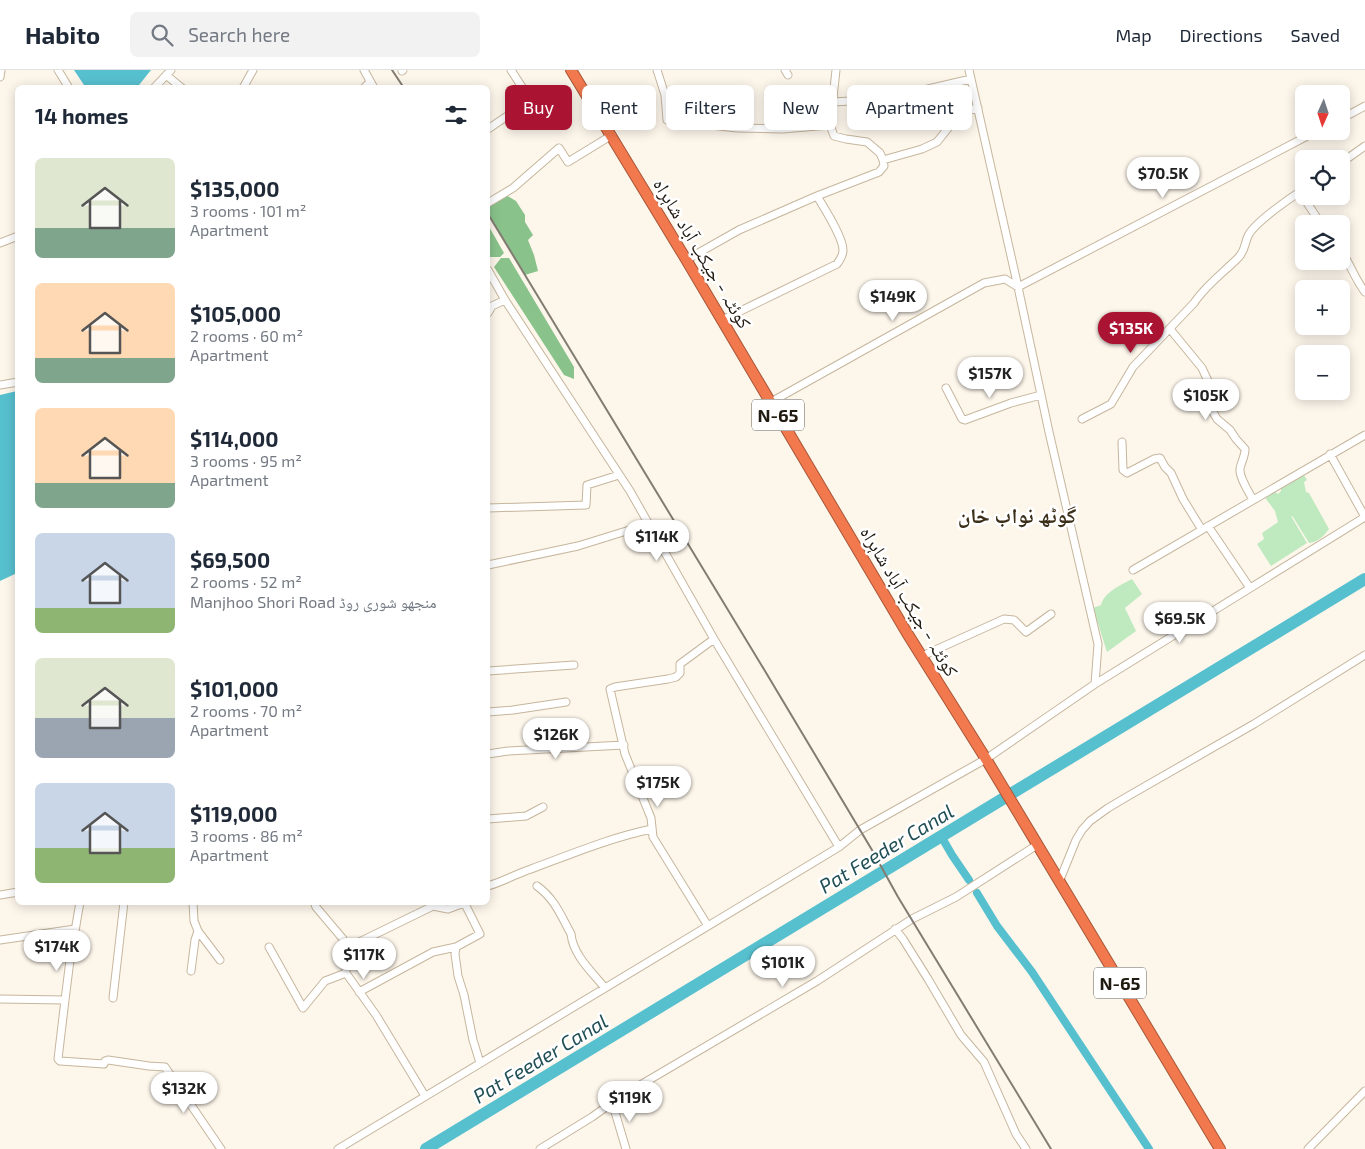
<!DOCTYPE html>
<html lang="en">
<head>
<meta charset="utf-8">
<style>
  :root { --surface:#fff; --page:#f2f2f3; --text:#1f2937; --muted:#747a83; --line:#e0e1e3; --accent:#aa1331 }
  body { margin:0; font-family:"Exo 2","Noto Naskh Arabic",sans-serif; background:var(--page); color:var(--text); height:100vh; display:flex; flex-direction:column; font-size:19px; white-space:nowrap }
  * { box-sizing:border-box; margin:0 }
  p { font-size:16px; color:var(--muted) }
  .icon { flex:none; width:28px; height:28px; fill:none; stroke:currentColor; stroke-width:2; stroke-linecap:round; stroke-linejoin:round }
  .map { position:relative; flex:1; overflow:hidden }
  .sheet { position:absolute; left:15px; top:15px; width:475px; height:820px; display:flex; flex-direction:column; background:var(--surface); border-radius:8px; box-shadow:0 2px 12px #0003 }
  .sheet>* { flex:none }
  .hud { position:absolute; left:505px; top:15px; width:475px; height:45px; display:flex; gap:10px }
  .needle { width:32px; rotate:183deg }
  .fabs { position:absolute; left:1295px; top:15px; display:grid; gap:10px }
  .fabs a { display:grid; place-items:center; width:55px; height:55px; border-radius:8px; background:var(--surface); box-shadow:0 2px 12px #0003; font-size:25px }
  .price { position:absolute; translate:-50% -42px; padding:0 11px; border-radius:18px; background:#fff; color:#222; font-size:16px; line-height:32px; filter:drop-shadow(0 1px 2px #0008) }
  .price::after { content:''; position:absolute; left:50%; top:30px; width:15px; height:11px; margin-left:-8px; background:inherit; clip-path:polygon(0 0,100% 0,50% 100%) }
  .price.current { background:var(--accent); color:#fff }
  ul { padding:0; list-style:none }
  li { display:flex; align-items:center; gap:15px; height:125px; padding:0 20px }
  li span { display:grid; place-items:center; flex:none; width:140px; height:100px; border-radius:8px; color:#555 }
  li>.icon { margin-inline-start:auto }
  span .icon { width:60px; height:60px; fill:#fffc; stroke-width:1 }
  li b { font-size:21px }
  h2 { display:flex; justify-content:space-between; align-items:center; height:60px; padding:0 20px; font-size:21px }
  .tag { padding:0 18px; border-radius:8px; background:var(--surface); box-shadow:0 2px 12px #0003; font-size:18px; line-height:45px }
  .tag.current { background:var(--accent); color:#fff }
  header { display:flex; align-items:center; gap:30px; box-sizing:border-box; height:70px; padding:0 25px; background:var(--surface); border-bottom:1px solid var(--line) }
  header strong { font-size:24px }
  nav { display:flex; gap:28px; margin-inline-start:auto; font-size:18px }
  .search { width:350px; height:45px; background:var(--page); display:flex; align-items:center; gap:12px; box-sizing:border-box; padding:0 18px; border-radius:8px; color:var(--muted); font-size:19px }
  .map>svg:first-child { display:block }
  .green { fill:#bfeac0 }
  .forest { fill:#89c38b }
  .water { fill:#57c0cf }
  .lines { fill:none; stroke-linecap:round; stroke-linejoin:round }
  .canal { stroke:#57c0cf; stroke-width:8 }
  .river { stroke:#57c0cf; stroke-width:12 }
  .minor-casing { stroke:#c6b69d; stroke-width:9 }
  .highway-casing { stroke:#a85738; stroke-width:12 }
  .minor { stroke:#fff; stroke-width:7 }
  .highway { stroke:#f2784e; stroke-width:10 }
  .rail { stroke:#827c72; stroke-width:2 }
  .labels { text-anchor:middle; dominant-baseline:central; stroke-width:5; stroke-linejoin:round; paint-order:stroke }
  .shield { fill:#fff; stroke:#635f58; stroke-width:1 }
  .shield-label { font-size:18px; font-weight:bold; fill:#201a10 }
  .street-label { font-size:19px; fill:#201a10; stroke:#fff }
  .water-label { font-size:20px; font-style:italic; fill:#204f55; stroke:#fff }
  .quarter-label { font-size:21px; font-weight:bold; fill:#3c2f19; stroke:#fff }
</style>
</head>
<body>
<header>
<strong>Habito</strong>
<div class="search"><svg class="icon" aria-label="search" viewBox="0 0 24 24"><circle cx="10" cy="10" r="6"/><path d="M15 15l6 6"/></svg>Search here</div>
<nav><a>Map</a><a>Directions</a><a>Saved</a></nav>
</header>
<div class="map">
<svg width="1365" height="1079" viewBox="0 0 1365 1079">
  <rect width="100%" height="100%" fill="#fdf6eb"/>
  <path class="green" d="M 1299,404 L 1304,405 L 1307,410 L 1304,412 L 1306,422 L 1309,423 L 1329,459 C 1324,466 1318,472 1309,473 L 1293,447 L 1291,446 L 1307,473 L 1271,496 L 1257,474 L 1264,469 L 1262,463 L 1278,452 L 1275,441 L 1266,429 L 1266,423 L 1273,420 L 1278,424 L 1281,421 L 1281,417 L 1290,409 L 1296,410 Z
    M 1132,509 L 1142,524 L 1125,538 L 1136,561 L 1107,582 L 1093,538 L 1101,535 C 1104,522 1121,515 1132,509 Z"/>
  <path class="forest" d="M 506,125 L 516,131 L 525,145 L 525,152 L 533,165 L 528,170 L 534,185 L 538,201 L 525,205 L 488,143 L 488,136 Z
    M 488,155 L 504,183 L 500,187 L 490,187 L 488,183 Z
    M 501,188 L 509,188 L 574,297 L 574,309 L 564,305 L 494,197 Z"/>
  <path class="water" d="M 74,0 L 151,0 L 139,15 L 135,17 L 86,18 Z
    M 17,321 L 17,503 L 0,511 L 0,325 Z"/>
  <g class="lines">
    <path class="canal" d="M 941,766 L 952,785 L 969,810
      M 977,823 L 997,856 L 1032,902 L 1149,1079"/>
    <path class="river" d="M 426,1079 L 1365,509"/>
    <g class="minor-casing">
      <path id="minor" d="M 58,0 L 69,18
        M 364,0 L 374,18
        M 657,0 L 665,25 L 667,50 L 737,58 L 782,59 L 830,55 L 836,0
        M 785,0 L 788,5
        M 969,0 L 1018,217 L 1049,362 L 1098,574 L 1095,614
        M 402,1 L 403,0
        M 166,5 L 182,18
        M 0,7 L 1,0
        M 154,18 L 171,0
        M 243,18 L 253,0
        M 364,18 L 370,12
        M 832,32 L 871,30 L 898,26 L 971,9
        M 1341,49 L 1365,36
        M 488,59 L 528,32 L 529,28 L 511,0
        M 883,90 L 922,79 L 937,72 L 949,57 L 950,44 L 978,38
        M 1341,93 L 1365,76
        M 1300,122 L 1321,154
        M 488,133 L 513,118 L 559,78 L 568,92 L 612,65
        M 0,173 L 18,166
        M 1341,180 C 1350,194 1355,209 1365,222
        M 686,190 L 739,160 L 817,126 L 879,102 L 884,96 L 883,90 L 880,83 L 867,72 L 846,69 L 834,66 L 830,55
        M 488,200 L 505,230 L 630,421 L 714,569 L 839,777
        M 488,243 L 492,236 L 505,230
        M 722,250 L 837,194 C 840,190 843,186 843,180 C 843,167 824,138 817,126
        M 1170,259 L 1202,298 L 1208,311 L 1213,342 L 1217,349 L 1230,360 L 1236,369 L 1245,379 C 1245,387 1241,392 1240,399 C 1239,407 1249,422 1253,430
        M 0,315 L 18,312
        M 946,318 L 962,349 L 965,350 L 1011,333 L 1041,325
        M 771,332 L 984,213 L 1005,209 L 1018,217 L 1317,61
        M 1082,349 L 1111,334 L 1133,297 L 1194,233 C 1206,215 1223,203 1238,188 C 1246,180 1244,173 1249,164 C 1257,151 1290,128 1304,119
        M 1122,372 L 1123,400 L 1127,403 L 1154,389 L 1160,388 L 1165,397 L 1171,403 L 1183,429 L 1202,460
        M 1330,384 L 1365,447
        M 488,438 L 586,435 L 587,415 L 619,405
        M 1208,456 L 1250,518
        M 488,495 L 578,476 L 649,454
        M 1133,500 L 1365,365
        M 922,586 L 1004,549 L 1014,550 L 1026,562 L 1051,544
        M 488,601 L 574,595
        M 488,642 L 513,640 L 566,632
        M 488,684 L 508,681 L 624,675
        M 488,749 L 526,746 L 543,737
        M 1059,812 L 1076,770 L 1082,760 L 1090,751 L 1108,738 L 1130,725 L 1254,654 L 1365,585
        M 488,816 C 502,812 516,804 531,799 C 569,785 612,767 652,759
        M 537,816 C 555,829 561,846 571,864 C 573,885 592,902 605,918
        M 0,825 L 18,822
        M 314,832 L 316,837 L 343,869 L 345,879 L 346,903
        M 464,832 L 480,864 L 456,877 L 455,884 L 458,906 L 464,925 L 473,970 L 480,993
        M 708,856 L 653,767 L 651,748 L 625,684 L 610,619 L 615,617 L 668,609 L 676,607 L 680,603 L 680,594 L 714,569
        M 895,859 L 903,869 L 928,909 L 961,965 L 984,992 L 1016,1064 L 1026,1079
        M 198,861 L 220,890
        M 0,870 L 75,859
        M 269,877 L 303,938 L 325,911 L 346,903 L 376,945 L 425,1026
        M 345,879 L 433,836 L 448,839 L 464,833
        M 191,901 L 195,870 L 198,861 L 194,851 L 193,832
        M 359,922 L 433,882 L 456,877
        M 113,928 L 124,832
        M 0,929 L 65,930 L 70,890 L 80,832
        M 65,930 L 58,989 L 60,991 L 104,994 L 105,991 L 108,990 L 149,996 L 165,997 L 221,1079
        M 612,1032 L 626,1079
        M 338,1079 L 839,777 L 860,760 L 986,689 L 1095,614 L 1365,447
        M 540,1079 L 592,1047 L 620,1027 L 817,911 L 912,849 L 956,827 L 1037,775
        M 1308,1079 L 1365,1021"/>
    </g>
    <g class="highway-casing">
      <path id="highway" d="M 571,0 L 684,186 L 907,563 L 986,689 L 1220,1079"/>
    </g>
    <use href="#minor" class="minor"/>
    <use href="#highway" class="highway"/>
    <path class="rail" d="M 392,0 L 404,18
      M 488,144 L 765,601 L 872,780 L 898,827 L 1051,1079"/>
  </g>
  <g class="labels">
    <g class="shield">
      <rect x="752" y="329.5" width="52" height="31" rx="4"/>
      <rect x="1094" y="897.5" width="52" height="31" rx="4"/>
    </g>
    <g class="shield-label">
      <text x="778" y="345">N-65</text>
      <text x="1120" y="913">N-65</text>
    </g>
    <g class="street-label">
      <text transform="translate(703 183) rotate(59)">کوئٹہ - جیکب آباد شاہراہ</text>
      <text transform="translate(910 531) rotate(59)">کوئٹہ - جیکب آباد شاہراہ</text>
    </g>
    <g class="water-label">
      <text transform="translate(886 778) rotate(-31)">Pat Feeder Canal</text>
      <text transform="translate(540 988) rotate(-31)">Pat Feeder Canal</text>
    </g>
    <g class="quarter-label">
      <text x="1017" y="444">گوٹھ نواب خان</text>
    </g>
  </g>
</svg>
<div class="fabs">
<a><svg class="needle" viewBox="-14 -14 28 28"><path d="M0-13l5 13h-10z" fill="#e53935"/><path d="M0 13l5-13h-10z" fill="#747a83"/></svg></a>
<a><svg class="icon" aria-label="locate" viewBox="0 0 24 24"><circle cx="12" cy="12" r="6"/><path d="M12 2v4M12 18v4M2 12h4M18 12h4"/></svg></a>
<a><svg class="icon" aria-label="layers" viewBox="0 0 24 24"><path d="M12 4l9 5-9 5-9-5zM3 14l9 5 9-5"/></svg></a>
<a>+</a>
<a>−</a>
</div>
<b class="price" style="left:1163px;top:129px">$70.5K</b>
<b class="price" style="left:893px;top:252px">$149K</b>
<b class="price current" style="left:1131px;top:284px">$135K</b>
<b class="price" style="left:990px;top:329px">$157K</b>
<b class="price" style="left:1206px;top:351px">$105K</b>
<b class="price" style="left:657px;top:492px">$114K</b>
<b class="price" style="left:1180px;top:574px">$69.5K</b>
<b class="price" style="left:556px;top:690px">$126K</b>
<b class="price" style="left:658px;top:738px">$175K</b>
<b class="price" style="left:57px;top:902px">$174K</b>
<b class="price" style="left:364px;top:910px">$117K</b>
<b class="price" style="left:783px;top:918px">$101K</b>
<b class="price" style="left:184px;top:1044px">$132K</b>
<b class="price" style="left:630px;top:1053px">$119K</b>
<div class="hud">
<a class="tag current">Buy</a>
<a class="tag">Rent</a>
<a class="tag">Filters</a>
<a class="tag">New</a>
<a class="tag">Apartment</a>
</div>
<section class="sheet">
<h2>14 homes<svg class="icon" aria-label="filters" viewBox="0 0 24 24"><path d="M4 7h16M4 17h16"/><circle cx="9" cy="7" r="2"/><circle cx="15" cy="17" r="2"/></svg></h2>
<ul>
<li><span style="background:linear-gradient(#dfe7d0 70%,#7fa58c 0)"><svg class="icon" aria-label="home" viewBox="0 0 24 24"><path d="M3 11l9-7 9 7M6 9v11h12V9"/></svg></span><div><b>$135,000</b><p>3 rooms · 101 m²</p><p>Apartment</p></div></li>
<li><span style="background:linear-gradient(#ffd9b3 75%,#7fa58c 0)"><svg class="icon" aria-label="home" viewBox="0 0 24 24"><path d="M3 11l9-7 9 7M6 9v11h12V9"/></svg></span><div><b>$105,000</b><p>2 rooms · 60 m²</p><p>Apartment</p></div></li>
<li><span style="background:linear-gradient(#ffd9b3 75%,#7fa58c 0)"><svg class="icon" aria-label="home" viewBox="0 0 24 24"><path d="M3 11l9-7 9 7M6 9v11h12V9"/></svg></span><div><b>$114,000</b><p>3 rooms · 95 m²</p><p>Apartment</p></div></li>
<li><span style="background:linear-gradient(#c9d6e8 75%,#8fb573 0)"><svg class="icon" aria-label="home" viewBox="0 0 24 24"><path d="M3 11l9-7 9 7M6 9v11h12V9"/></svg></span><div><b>$69,500</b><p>2 rooms · 52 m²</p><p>Manjhoo Shori Road منجھو شوری روڈ</p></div></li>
<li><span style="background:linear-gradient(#dfe7d0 60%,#9aa5b1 0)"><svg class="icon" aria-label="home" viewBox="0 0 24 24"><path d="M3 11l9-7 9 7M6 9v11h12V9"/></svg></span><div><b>$101,000</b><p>2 rooms · 70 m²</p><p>Apartment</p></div></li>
<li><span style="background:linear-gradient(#c9d6e8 65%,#8fb573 0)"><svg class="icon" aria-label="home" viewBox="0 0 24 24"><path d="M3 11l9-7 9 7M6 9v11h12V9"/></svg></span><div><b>$119,000</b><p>3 rooms · 86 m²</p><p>Apartment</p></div></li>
</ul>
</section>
</div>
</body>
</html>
